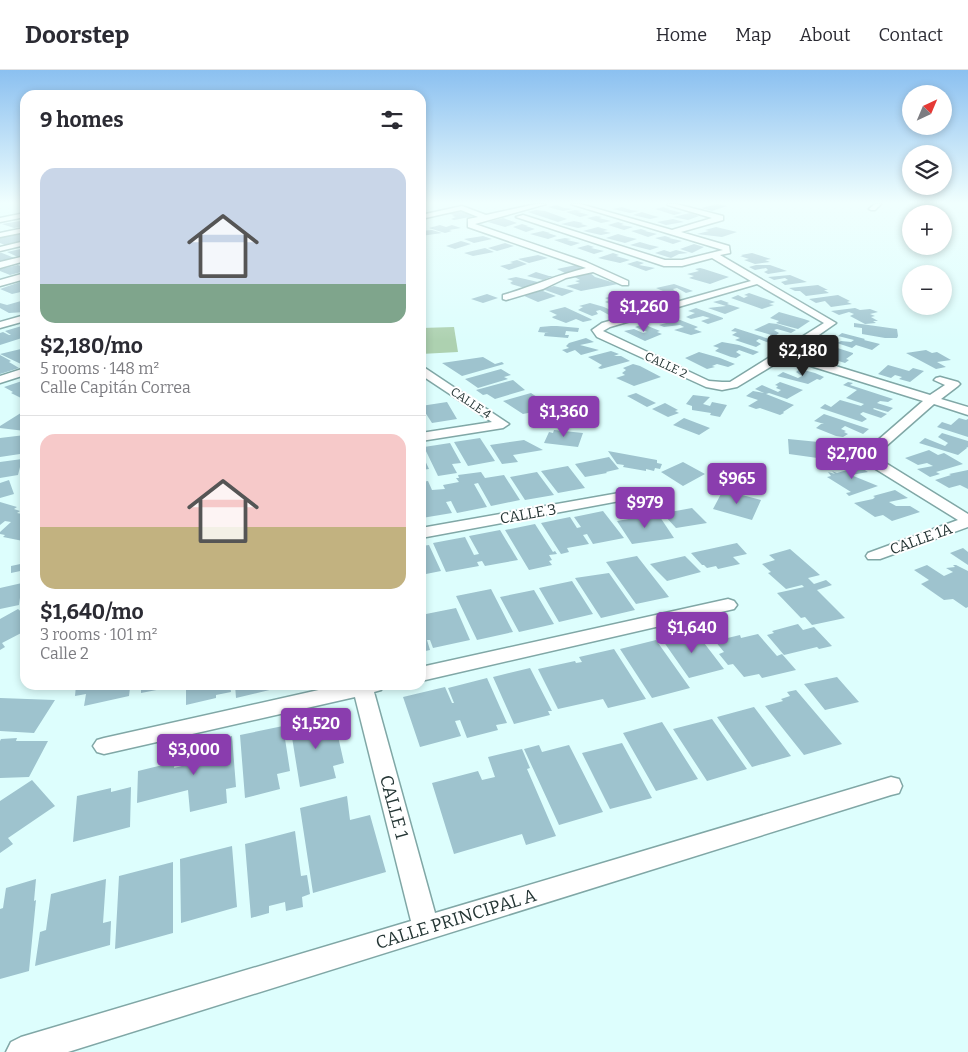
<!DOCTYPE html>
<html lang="en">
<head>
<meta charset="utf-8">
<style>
  :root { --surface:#fff; --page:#f7f7f7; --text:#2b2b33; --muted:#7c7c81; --line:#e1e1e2; --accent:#8a3dae }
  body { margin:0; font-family:Bitter,serif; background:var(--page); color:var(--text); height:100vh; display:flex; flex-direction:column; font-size:19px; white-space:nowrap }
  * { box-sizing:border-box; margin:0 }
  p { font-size:16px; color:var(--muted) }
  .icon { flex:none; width:28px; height:28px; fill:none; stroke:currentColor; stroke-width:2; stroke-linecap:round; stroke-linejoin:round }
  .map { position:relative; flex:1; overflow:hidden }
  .side { position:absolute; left:20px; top:20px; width:406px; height:600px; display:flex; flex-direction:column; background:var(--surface); border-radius:15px; box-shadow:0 2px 8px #0003 }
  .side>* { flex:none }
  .needle { width:32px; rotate:44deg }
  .fabs { position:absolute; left:902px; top:15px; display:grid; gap:10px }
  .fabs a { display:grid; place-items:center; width:50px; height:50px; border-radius:50%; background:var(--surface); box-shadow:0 2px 8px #0003; font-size:25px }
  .price { position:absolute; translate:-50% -42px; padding:0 11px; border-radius:5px; background:var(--accent); color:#fff; font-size:16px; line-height:32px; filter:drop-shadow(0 1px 2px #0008) }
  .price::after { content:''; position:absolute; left:50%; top:30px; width:15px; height:11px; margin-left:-8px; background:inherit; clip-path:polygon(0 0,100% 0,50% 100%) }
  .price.selected { background:#222; color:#fff }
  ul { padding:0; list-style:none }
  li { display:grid; align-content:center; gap:10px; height:265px; padding:0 20px }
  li+li { border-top:1px solid var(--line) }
  li span { display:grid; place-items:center; height:155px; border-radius:15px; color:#555 }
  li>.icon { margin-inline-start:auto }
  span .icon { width:90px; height:90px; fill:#fffc; stroke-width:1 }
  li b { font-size:21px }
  h2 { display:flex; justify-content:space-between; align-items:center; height:60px; padding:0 20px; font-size:21px }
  header { display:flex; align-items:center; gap:30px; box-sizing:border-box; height:70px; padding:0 25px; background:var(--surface); border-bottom:1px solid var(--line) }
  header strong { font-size:24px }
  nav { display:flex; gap:28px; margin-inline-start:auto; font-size:18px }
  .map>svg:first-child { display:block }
  .green { fill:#add1b0 }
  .building { fill:#9ec3ce }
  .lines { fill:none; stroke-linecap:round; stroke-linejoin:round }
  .minor-casing { stroke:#80a7a6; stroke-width:3 }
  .minor { fill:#fff; fill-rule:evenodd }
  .labels { text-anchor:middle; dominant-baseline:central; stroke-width:4; stroke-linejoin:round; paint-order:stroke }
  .far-street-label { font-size:12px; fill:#253635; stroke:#fff }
  .street-label { font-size:15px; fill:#253635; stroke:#fff }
  .near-street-label { font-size:18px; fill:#253635; stroke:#fff }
</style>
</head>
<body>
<header>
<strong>Doorstep</strong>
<nav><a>Home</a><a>Map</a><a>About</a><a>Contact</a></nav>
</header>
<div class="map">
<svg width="968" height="982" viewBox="0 0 968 982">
  <rect width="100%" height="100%" fill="#ddfefd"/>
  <path class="green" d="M 454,257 L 458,282 L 421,284 L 421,258 Z"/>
  <path class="building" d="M 717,134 L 727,136 L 712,141 L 701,138 Z
    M 557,135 L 564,138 L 573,139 L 563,141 L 548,137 Z
    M 622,137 L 631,140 L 639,141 L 630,143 L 613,139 Z
    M 663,137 L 669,139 L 667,139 L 682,143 L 674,145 L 655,139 Z
    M 458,140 L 475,146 L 454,150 L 451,149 L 456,147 L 452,146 L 454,145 L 446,143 Z
    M 536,140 L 545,141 L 567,149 L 558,152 L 528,142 Z
    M 575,140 L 581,141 L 578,142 L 589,145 L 580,147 L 566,142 Z
    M 642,142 L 651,145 L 659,147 L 650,149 L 633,145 Z
    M 690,143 L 699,146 L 688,150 L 673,147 Z
    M 596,146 L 602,147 L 599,148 L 611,151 L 601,153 L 587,148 Z
    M 503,148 L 517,153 L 505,157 L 488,152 Z
    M 673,149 L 684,152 L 666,155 L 657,152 Z
    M 20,151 L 25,153 L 25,156 L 14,158 L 2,154 Z
    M 574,151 L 583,153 L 581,154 L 588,156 L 578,158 L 561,154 Z
    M 618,152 L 624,154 L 621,155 L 633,157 L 624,160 L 608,155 Z
    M 522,154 L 528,156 L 526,156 L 535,159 L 526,162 L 513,157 Z
    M 440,155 L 446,157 L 452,155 L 461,158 L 449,160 L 452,161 L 445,163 L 429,158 Z
    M 598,157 L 608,160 L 603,161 L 611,163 L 601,165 L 583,161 Z
    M 716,157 L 737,162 L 722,167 L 697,164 L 709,161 L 705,160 Z
    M 641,159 L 647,161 L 645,161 L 657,164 L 648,167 L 631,161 Z
    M 432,160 L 442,163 L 421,166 L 421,161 Z
    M 543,161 L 550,163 L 548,163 L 557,166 L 548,169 L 530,164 Z
    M 25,162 L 25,170 L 5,175 L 0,173 L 0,168 Z
    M 618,164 L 628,167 L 637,169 L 625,173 L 606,168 Z
    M 483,166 L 492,169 L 474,173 L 464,169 Z
    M 665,166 L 671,168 L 669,168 L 682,171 L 673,174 L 655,168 Z
    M 565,168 L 571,169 L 567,170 L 580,173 L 571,176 L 554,170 Z
    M 461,171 L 471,174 L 455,179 L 446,176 Z
    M 640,172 L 650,175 L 659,177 L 650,180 L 630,175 Z
    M 505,173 L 514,176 L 497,181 L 488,178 Z
    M 694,174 L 704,177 L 692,183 L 680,179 Z
    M 588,175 L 594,177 L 591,178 L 604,181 L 594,184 L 577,178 Z
    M 25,178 L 25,185 L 18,187 L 7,182 Z
    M 485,178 L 494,182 L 473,186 L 464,183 Z
    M 664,180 L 670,182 L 676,180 L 688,183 L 679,184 L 671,188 L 655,183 Z
    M 0,183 L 2,183 L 17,189 L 0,193 Z
    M 613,183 L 619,185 L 616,186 L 630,190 L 620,193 L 598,188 Z
    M 752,183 L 771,189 L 765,190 L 770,192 L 755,194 L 744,190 L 749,189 L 740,186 L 743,186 L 741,185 Z
    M 538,185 L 548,188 L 529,193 L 518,189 Z
    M 517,190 L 527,194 L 509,200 L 500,196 L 513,193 L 510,192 Z
    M 637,191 L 644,193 L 639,195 L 655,198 L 646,201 L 627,194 Z
    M 18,195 L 25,198 L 25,201 L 10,205 L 0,201 L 0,199 Z
    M 576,195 L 584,200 L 567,204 L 557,199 Z
    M 756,195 L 770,195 L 787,201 L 768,204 L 764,202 L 768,200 L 766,198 L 755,200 L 749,197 Z
    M 700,198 L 704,199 L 729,207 L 710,214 L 689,208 L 694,206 L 687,204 L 699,201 L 695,199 Z
    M 536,202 L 549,206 L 553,206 L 543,210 L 527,206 Z
    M 589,202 L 595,207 L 618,214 L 581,221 L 566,216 L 580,213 L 575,211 L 580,210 L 573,206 Z
    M 790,205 L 807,212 L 785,215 L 781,212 L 788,210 L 785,208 L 774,210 L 768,207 Z
    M 516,207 L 525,209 L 542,213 L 528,219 L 511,214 L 512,214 L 510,213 L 513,211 L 507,209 Z
    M 20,212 L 25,214 L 25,221 L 12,224 L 0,219 Z
    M 674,214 L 685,218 L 693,221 L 686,223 L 677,218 L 673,219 L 676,222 L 670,224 L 656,218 Z
    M 818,215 L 828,220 L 824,220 L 829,223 L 806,226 L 800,221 L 795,221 L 789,218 Z
    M 554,216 L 574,221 L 562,226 L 545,220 L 543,221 L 556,226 L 538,232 L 522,225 Z
    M 650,221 L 661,225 L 669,228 L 662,230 L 652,225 L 648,226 L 651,227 L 649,228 L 651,229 L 645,231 L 630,224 Z
    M 749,223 L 775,232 L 769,234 L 774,235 L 762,239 L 731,228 L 738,225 L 744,228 L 748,226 L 744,225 Z
    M 487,224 L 498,228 L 483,233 L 471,229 Z
    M 615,225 L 624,227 L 644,235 L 637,237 L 629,234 L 619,238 L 605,232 L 609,230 L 605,228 Z
    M 838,225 L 850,231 L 847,232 L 852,234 L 831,237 L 825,231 L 816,233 L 809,229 Z
    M 721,230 L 729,233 L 727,234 L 740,238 L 725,244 L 708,238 L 726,236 L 713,232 Z
    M 21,231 L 25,233 L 25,242 L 9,243 L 0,238 L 0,233 L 7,235 Z
    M 590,233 L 604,237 L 617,243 L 609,245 L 600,240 L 596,241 L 598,244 L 592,246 L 578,240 L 583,237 L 579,236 Z
    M 565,237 L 591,249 L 592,250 L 583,252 L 576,249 L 566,253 L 553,248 L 552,247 L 557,245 L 549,241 Z
    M 696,238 L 723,248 L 723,249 L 708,254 L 701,251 L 710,248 L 703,246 L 691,249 L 686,247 L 695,243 L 688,241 Z
    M 855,238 L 860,240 L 870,239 L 878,242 L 870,244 L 875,246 L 871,247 L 878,251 L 873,251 L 876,253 L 865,254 L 850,246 L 854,244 L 849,242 L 839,245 L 831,241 Z
    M 779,242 L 804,249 L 810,251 L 798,259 L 783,255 L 776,253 L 779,251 L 770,248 Z
    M 670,246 L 698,257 L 694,259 L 702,262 L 691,265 L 674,260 L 684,257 L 680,255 L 664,257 L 659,255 L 670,252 L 662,248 Z
    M 769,253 L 777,254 L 796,260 L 791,263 L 777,259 L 774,260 L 779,263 L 775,266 L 754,260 Z
    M 854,253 L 897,259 L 898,266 L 897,268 L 885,268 L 862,264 L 862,258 L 854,257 Z
    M 643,254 L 660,261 L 657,262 L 662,264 L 645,271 L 624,261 L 634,259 L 643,263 L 647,262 L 635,257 Z
    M 25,255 L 25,267 L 0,275 L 0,263 L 3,262 L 9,265 L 11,265 L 5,261 Z
    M 551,256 L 557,256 L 579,258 L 578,262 L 566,261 L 565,265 L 569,265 L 568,268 L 544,266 L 545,263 L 549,263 L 538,262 L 540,257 Z
    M 735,258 L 766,268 L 778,271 L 772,274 L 759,269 L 756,271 L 761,274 L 756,277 L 735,270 L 740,268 L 732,265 L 737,262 L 731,261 Z
    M 842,263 L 865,269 L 864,270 L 880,274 L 872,280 L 856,275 L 852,278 L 837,273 L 841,271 L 851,272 L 854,270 L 838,266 Z
    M 586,268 L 594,272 L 580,275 L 599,280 L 581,285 L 575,280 L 567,283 L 562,280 L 569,278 L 566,276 L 569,273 Z
    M 722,272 L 739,275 L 759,282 L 753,285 L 739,280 L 736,282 L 741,285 L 736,288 L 731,287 L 715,281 L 719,278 L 713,276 Z
    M 825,274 L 853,283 L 853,284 L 846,289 L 849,290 L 845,293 L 819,285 L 823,282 L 834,284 L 837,282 L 820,278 Z
    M 25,278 L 25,292 L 21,294 L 0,284 Z
    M 926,280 L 932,283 L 937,282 L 951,290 L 937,292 L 946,297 L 936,299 L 906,283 Z
    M 611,281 L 619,284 L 614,286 L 621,286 L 630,291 L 601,299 L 598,298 L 602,295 L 588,287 Z
    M 699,282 L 720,288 L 735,294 L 728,297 L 717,294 L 712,296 L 715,297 L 707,299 L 685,288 Z
    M 0,285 L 11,291 L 9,292 L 19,298 L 0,304 Z
    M 483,287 L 495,294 L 502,292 L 504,294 L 462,306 L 442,293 Z
    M 633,294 L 640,296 L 661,307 L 634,316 L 616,308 L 625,305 L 622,303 L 626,300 L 623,298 Z
    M 888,295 L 909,301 L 913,298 L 924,301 L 910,312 L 899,309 L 902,307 L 895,305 L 891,308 L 878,304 Z
    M 501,299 L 511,305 L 504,307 L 508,309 L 478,318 L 465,309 Z
    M 800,299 L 815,303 L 824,307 L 820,310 L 817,309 L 808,314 L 777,306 L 783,302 L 798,308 L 802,306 L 796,302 Z
    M 25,310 L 25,328 L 23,329 L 11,323 L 13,322 L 4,317 Z
    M 513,310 L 525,320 L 495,329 L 487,324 L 483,325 L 476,320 Z
    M 780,312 L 803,320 L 787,329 L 769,323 L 766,324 L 794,335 L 783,342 L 784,343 L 780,345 L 760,338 L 756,339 L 748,336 L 758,330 L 746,326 L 753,321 L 764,323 L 755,319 L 762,315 L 778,322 L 781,320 L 776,318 L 778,316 L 775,315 Z
    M 848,312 L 853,313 L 850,315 L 893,329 L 888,332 L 880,331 L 877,333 L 893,338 L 888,342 L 874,338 L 873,339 L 887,344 L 881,348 L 863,342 L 860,344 L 867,349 L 862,352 L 820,338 L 825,334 L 831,337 L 840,330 L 861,336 L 864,334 L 846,328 L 857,320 L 843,315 Z
    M 531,323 L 549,335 L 534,339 L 538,341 L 523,344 L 503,331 Z
    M 636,323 L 656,333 L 647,337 L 627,326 Z
    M 693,325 L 710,327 L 703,334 L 710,336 L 712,332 L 727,335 L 720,347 L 710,345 L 711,343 L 692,340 L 692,336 L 686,334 Z
    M 447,332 L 457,349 L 432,353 L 421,336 Z
    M 665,333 L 678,340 L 675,341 L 679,343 L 668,347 L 652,339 Z
    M 24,341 L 25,361 L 0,358 L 0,356 Z
    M 543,343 L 573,345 L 573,358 L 545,356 L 545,353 L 542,353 Z
    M 824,344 L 869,359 L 863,364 L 845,356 L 841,359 L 846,361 L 844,362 L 848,364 L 843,367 L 836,366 L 816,358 L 821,354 L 824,354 L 814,351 Z
    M 684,348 L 710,358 L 699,365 L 673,355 Z
    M 959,348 L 966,350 L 968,349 L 968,367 L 937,357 L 942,352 L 951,355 Z
    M 554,360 L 583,363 L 578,377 L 544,373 L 549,362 L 553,363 Z
    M 942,363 L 968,371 L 968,377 L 966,378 L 967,378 L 958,385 L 919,373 L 925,368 L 945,376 L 948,373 L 938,367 Z
    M 25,365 L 25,378 L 23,379 L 20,384 L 0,387 L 0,368 Z
    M 480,368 L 495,391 L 468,396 L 454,372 Z
    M 788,369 L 849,375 L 850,381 L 830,379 L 831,382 L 845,385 L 846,392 L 789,384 Z
    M 524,370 L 543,380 L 513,385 L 518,392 L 502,394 L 490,375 Z
    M 450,373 L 461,393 L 452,394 L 457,403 L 438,406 L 424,377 Z
    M 929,380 L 938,385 L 944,383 L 963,394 L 936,402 L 940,404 L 930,407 L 917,399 L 933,396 L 927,393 L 918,395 L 905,388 Z
    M 608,381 L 657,390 L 657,393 L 662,394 L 660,399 L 655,398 L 654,401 L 646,399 L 646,401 L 623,397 L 624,395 L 617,394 Z
    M 421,382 L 429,399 L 421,400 Z
    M 609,387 L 619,399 L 606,402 L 607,403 L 585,407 L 575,394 Z
    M 22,389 L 18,405 L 0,408 L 0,392 Z
    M 683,392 L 705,404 L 683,416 L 661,402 Z
    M 857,395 L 868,402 L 851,405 L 878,416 L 849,426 L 846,423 L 851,422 L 827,407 L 831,406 L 828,402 L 835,404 L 832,401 L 837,403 L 847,400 L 844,399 Z
    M 568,396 L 585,418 L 558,423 L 541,401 Z
    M 968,400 L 968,419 L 960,415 L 949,418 L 935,410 L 951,405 L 949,404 Z
    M 481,402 L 485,408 L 504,405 L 520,430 L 491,436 L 478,413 L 474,414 L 487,437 L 457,443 L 451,431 L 446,432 L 452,443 L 422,448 L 421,412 L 428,411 L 432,420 L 445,419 L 443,415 L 459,412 L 456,408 L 459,408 L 458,405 Z
    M 537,402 L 554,425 L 525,430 L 510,407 Z
    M 9,410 L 14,424 L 0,428 L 0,413 Z
    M 895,420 L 908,428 L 889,432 L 896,436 L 910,436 L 920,442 L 892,451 L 883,445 L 875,447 L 854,433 L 873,429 L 875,427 L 873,426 Z
    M 727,421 L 761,430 L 752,450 L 713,439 L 722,422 L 727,423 Z
    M 0,432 L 17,437 L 14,439 L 20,441 L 17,443 L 22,444 L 25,442 L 25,469 L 23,471 L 3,467 L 5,465 L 0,464 L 0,462 L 11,452 L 5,451 L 0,455 Z
    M 692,438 L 707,453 L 676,458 L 665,446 L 673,444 L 670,442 Z
    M 603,441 L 624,468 L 593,474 L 587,464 L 583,465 L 589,474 L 567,478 L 569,482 L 561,484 L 541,453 L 570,447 L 577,458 L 581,457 L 574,447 Z
    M 658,444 L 674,468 L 632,474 L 617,451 Z
    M 535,454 L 553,482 L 555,481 L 557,484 L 549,485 L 552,490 L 549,491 L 552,495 L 529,500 L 505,460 Z
    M 500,460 L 518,490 L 485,496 L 482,491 L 477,492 L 479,496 L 446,502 L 433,473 L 465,467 L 474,485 L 479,484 L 469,466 Z
    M 737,473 L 747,484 L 733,487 L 740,494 L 718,499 L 716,496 L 707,498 L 704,495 L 702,495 L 691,483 Z
    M 429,475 L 441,501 L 421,505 L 421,476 Z
    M 963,478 L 968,482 L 968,495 L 950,483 Z
    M 790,479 L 820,505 L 808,508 L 814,514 L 826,510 L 832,515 L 817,520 L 845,548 L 812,555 L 805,547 L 801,548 L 777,523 L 804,517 L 802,515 L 786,519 L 768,503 L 771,502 L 762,494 L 775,490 L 769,485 Z
    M 637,486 L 669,527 L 636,534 L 606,492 Z
    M 685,486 L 701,502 L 667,511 L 650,494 Z
    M 25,493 L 25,500 L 11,503 L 11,496 Z
    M 927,495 L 944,506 L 953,502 L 946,498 L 955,497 L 953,495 L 956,495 L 968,501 L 968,537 L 966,538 L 953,529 L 944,530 L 921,514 L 929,510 L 914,500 Z
    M 609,503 L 635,540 L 601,548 L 575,508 Z
    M 572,511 L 593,544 L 559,552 L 539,518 Z
    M 22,513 L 19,535 L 0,539 L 0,518 Z
    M 491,519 L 513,562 L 477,570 L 456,526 Z
    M 534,520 L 554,554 L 519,562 L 500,527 Z
    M 456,538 L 470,570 L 433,578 L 430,570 L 427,570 L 430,580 L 421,582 L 421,545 Z
    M 18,539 L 25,545 L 25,561 L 2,573 L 5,577 L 0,580 L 0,549 Z
    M 798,554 L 803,560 L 814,557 L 832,576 L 819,579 L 817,577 L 784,585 L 767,565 L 774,563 L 772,561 Z
    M 695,561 L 724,599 L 689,608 L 661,568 Z
    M 758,564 L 777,586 L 782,584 L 796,600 L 762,608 L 759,604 L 744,607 L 733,594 L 728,595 L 719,584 L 724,582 L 715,571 L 740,565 L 741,568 Z
    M 656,570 L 690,618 L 652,628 L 620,579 Z
    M 614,579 L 646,629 L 608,638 L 603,629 L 558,639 L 538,599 L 575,591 L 576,593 L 582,592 L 579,587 Z
    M 530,598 L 552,641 L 548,641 L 550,645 L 514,654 L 493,607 Z
    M 837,607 L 859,632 L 825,640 L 804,614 Z
    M 487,608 L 507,653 L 496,655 L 498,660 L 467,668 L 460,650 L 455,651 L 461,666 L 420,677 L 403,627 L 445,617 L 452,633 L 454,633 L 448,618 Z
    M 76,615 L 133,615 L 133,617 L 130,618 L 129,626 L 84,636 L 86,624 L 75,626 Z
    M 141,615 L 172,615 L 172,617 L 141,623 Z
    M 186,615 L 230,615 L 231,622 L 216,625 L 216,628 L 186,635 Z
    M 235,615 L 281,615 L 282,617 L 236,628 Z
    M 796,620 L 842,674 L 804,685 L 765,636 L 783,631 L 781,629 L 790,626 L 787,622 Z
    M 0,628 L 55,630 L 34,663 L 0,661 Z
    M 754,637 L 791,686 L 752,697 L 717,647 Z
    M 333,644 L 344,693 L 333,696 L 336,708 L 300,717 L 290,655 Z
    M 712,649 L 747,699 L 707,711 L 673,659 Z
    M 662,652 L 698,709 L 656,721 L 623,663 Z
    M 283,656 L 290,701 L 277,704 L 280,719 L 245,728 L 240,665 Z
    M 232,666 L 236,717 L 226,719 L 227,733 L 190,742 L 188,720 L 137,733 L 138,701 L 175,692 L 174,698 L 186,695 L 186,677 Z
    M 17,668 L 16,671 L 48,671 L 29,707 L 0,708 L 0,671 L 1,669 Z
    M 622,673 L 652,728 L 610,739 L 582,683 Z
    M 539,675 L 542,682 L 569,675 L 603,742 L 559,755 L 524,679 Z
    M 522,679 L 530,698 L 527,699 L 556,766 L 526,775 L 522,764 L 454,784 L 432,713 L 478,701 L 482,710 L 495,707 L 488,687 Z
    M 32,710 L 55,736 L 8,768 L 13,774 L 0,783 L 0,731 Z
    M 131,717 L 130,757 L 73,772 L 77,726 L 111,718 L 111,722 Z
    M 347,726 L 350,750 L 370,745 L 386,802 L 313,823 L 300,738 Z
    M 295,761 L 301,806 L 307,805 L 310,824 L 302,827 L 303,837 L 286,841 L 285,832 L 269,836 L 269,843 L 251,848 L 245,774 Z
    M 232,776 L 237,837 L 181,853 L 180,789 Z
    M 173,792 L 173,863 L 115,879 L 119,806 Z
    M 36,809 L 34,831 L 36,830 L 29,901 L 0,909 L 0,839 L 3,838 L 6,818 Z
    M 106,809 L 103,853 L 111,851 L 110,875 L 35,896 L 40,862 L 46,860 L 51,824 Z"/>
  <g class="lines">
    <g class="minor-casing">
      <path id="minor" d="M 536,134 L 546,134 L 475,154 L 586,192 L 628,211 L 628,215 L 622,215 L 593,202 L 566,208 L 543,219 L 506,230 L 503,229 L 503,225 C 531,217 557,205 586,198 L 468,157 L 468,149 L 478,147 L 461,140 L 421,149 L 421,145 L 462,136 L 486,145 Z
        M 571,134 L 580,134 L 672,160 L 712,148 L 668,135 L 667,134 L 676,134 L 723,146 L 723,150 L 681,162 L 729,176 L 730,183 L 720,185 L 836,253 L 793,283 L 930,325 L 945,315 L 934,310 L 936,308 L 940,307 L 958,312 L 960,314 L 958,316 L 941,329 L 968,337 L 968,345 L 934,334 L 876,385 L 884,392 L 968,444 L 968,457 L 880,489 L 868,489 L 866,486 L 868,483 L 958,450 L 874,398 L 866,392 L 862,384 L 923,331 L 785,288 L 737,317 L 722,320 L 706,317 L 597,267 L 592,260 L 602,253 L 751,211 L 712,188 L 682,196 L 664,196 L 516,147 L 523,145 L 665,190 L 682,190 L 723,180 ZM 757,214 L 824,253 L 730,312 L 722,312 L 709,311 L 603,261 L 610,257 Z
        M 875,134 L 881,134 L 875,140 L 871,140 L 869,139 Z
        M 25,143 L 25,147 L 0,152 L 0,148 Z
        M 24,158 L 25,162 L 0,167 L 0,163 Z
        M 25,171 L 25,175 L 0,181 L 0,177 Z
        M 25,186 L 25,191 L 0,198 L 0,192 Z
        M 25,203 L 25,209 L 0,216 L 0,210 Z
        M 25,245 L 25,251 L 0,258 L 0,252 Z
        M 421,297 L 425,298 L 509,354 L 503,358 L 421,371 L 421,363 L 492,352 L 421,305 Z
        M 25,298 L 25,305 L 0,313 L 0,306 Z
        M 636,420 L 641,421 L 643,424 L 641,427 L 421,468 L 421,458 Z
        M 728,529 L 734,531 L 737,535 L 734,539 L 421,611 L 421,597 Z
        M 341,615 L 384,615 L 381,620 L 374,622 L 435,843 L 891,707 L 899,709 L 902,716 L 899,723 L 891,725 L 68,982 L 6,982 L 11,972 L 21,967 L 411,851 L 355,627 L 104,684 L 97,682 L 93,676 L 97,670 L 104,668 Z"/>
    </g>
    <use href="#minor" class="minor"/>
  </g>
  <linearGradient id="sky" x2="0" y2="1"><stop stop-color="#8bc0f0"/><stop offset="0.49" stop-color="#f0fffe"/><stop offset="1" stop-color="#f0fffe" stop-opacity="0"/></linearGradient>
  <rect width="968" height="271" fill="url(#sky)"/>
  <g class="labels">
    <g class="far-street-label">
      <text transform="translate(666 295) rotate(25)">CALLE 2</text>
      <text transform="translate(471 333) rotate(34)">CALLE 4</text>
    </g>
    <g class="street-label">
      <text transform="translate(528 444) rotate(-10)">CALLE 3</text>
      <text transform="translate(921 469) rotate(-20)">CALLE 1A</text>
    </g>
    <g class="near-street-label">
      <text transform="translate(394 737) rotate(75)">CALLE 1</text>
      <text transform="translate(456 849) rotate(-17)">CALLE PRINCIPAL A</text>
    </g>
  </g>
</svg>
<div class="fabs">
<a><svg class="needle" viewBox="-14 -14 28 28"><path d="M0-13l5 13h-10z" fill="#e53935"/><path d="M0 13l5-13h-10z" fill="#7c7c81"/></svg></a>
<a><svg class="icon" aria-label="layers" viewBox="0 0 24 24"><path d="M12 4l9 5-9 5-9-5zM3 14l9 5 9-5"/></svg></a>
<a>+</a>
<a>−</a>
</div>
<b class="price" style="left:644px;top:263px">$1,260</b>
<b class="price selected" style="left:803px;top:307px">$2,180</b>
<b class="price" style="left:564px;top:368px">$1,360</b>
<b class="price" style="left:852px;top:410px">$2,700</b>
<b class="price" style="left:737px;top:435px">$965</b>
<b class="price" style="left:645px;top:459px">$979</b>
<b class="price" style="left:692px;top:584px">$1,640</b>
<b class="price" style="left:316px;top:680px">$1,520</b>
<b class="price" style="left:194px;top:706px">$3,000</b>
<section class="side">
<h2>9 homes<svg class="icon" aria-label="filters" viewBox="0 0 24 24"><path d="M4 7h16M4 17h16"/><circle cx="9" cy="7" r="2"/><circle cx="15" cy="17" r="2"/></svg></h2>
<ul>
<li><span style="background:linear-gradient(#c9d6e8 75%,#7fa58c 0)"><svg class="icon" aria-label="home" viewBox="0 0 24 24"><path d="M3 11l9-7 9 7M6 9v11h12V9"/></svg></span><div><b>$2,180/mo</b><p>5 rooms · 148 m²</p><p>Calle Capitán Correa</p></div></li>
<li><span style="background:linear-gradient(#f6c9c9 60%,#c2b280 0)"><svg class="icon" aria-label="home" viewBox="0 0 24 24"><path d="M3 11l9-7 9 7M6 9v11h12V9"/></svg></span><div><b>$1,640/mo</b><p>3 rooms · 101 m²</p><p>Calle 2</p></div></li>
</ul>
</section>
</div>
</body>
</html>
